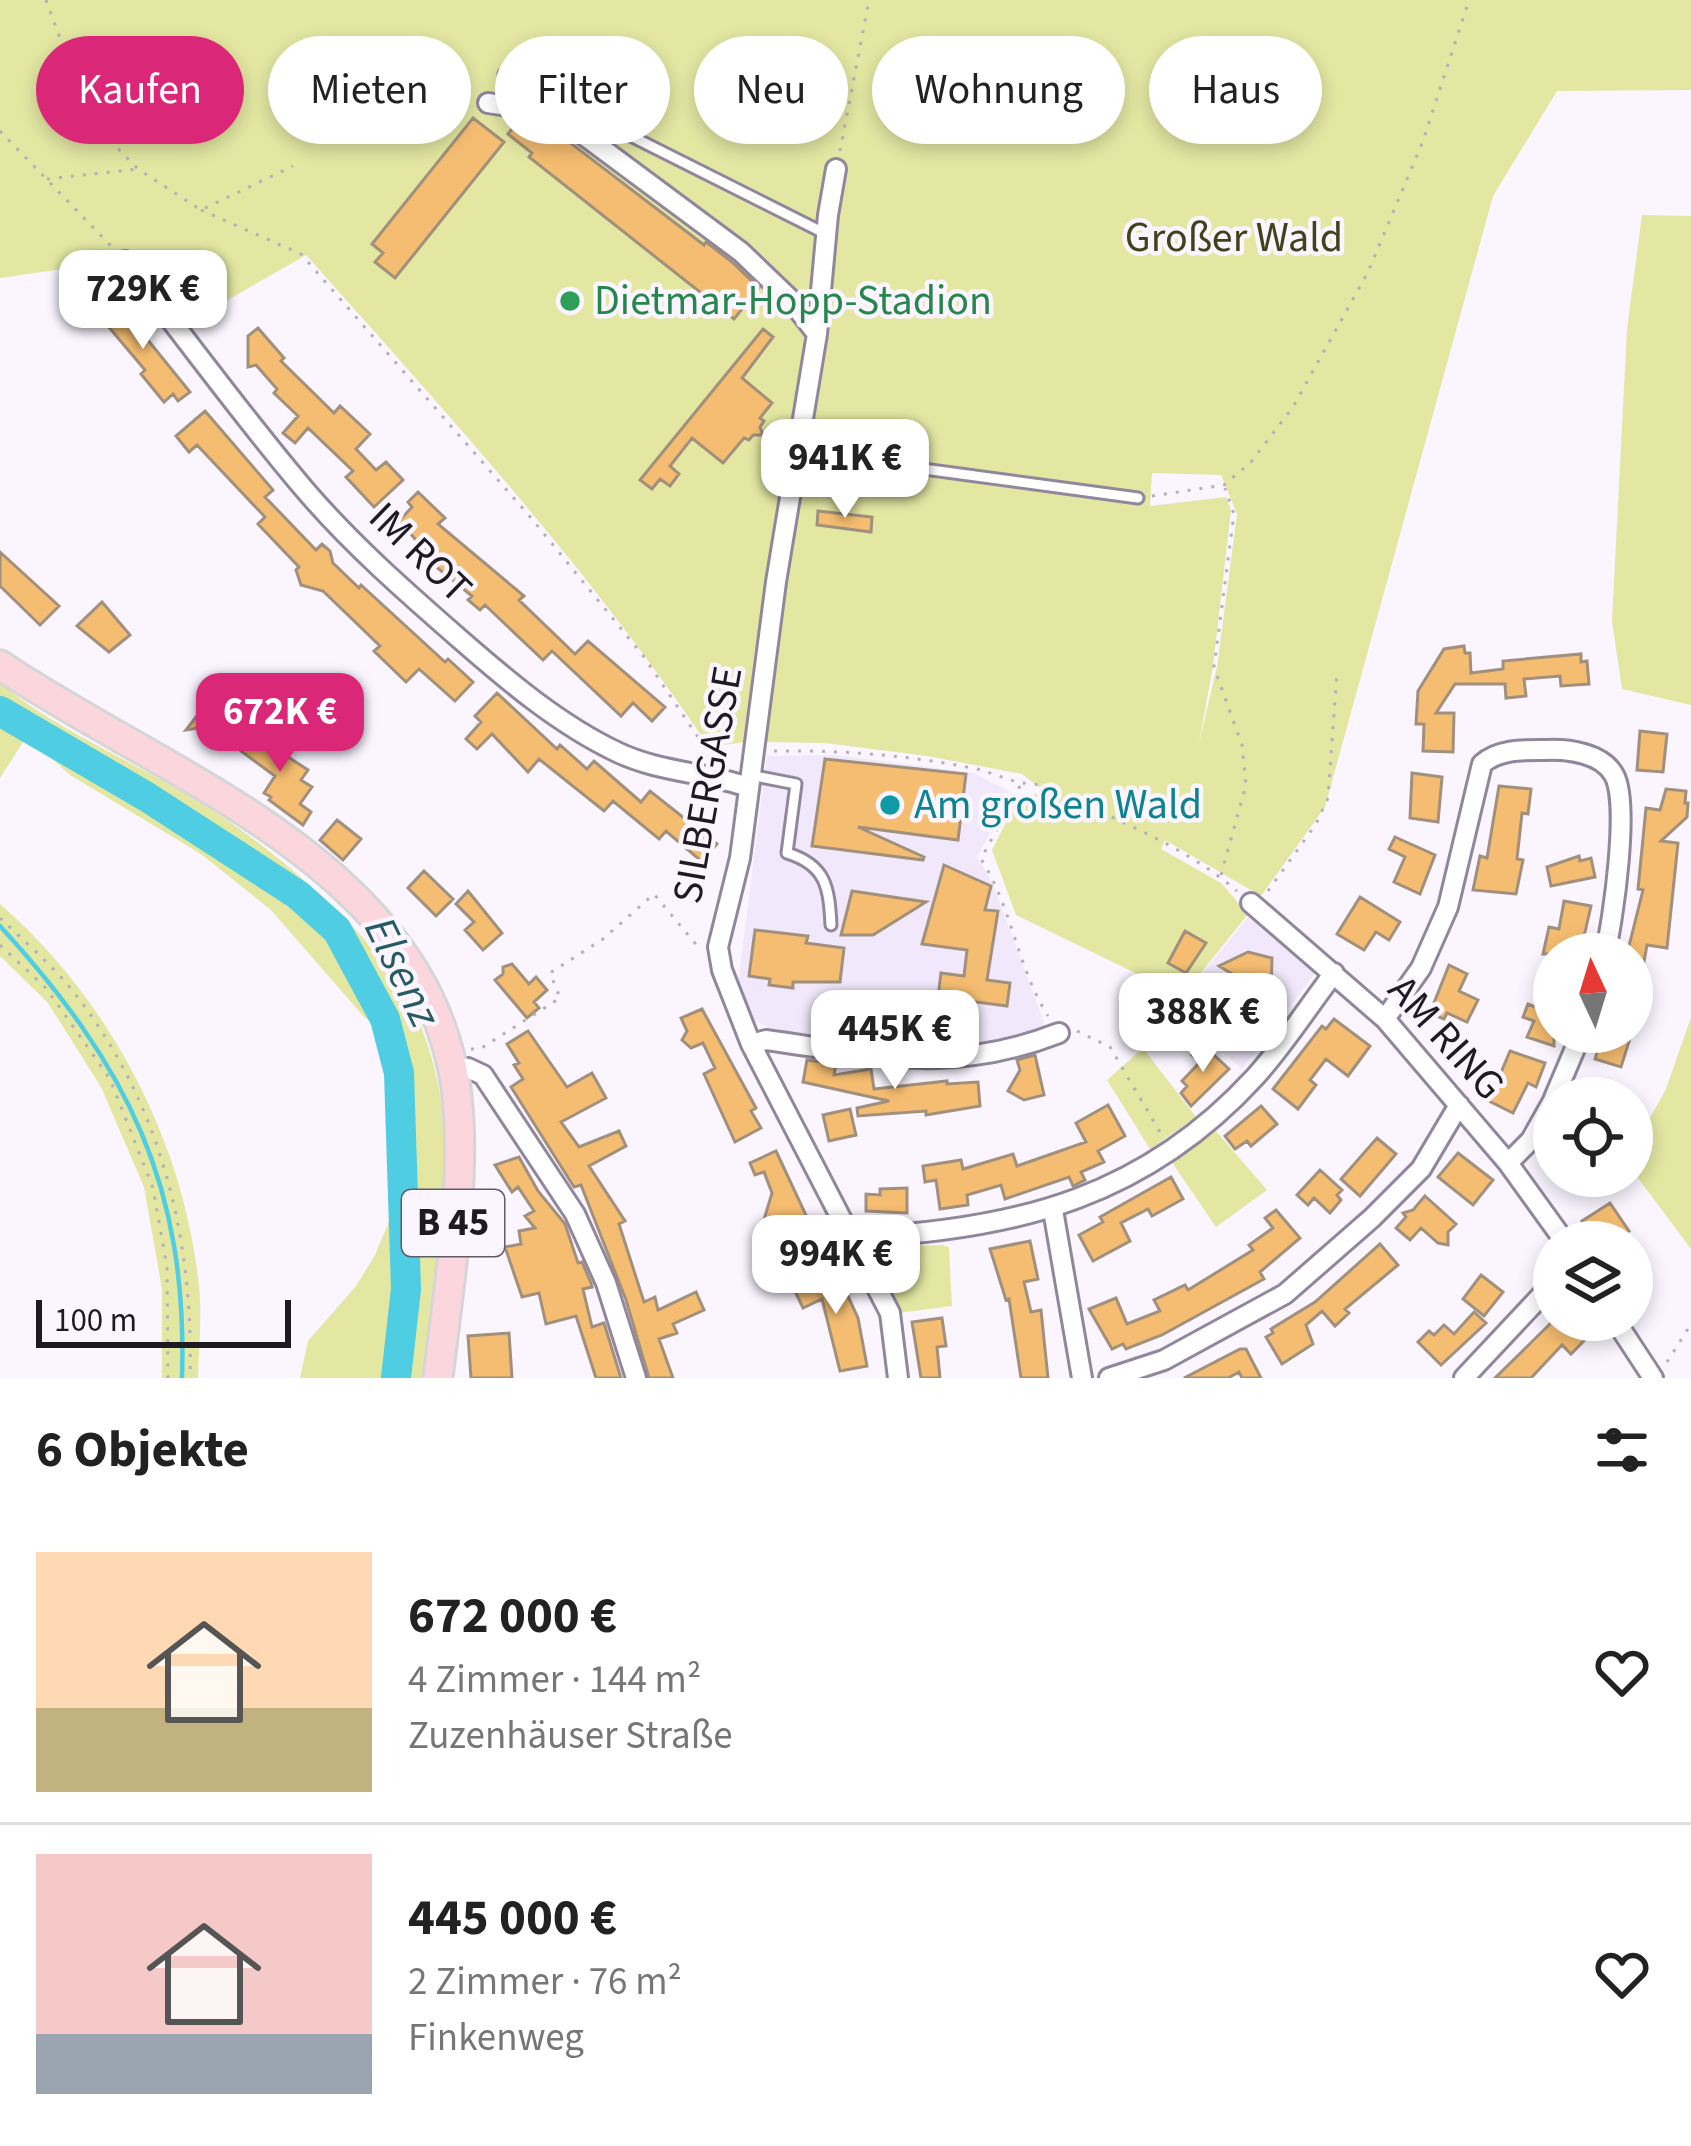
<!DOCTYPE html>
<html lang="de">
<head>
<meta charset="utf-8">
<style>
  :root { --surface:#fff; --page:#f6f6f6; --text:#222; --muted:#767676; --line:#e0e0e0; --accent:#db2777 }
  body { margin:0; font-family:"Source Sans 3",sans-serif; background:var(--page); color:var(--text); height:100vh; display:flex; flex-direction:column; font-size:45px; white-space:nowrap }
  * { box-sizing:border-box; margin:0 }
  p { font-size:39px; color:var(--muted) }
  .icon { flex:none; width:66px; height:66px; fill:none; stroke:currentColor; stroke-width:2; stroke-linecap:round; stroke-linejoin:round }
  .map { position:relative; height:1378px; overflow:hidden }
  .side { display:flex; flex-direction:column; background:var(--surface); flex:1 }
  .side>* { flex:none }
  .top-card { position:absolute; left:36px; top:36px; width:1620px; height:108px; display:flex; gap:24px }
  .needle { width:78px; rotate:356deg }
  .controls { position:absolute; left:1533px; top:933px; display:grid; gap:24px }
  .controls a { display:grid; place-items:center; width:120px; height:120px; border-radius:50%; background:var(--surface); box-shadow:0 6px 18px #0003; font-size:60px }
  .scale { position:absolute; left:36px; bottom:30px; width:255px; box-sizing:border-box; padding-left:12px; border:6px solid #1e1a23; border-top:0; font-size:33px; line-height:42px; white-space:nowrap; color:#1e1a23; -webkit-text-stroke:9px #faf5ff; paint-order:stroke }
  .price { position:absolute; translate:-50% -102px; padding:0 27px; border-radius:24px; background:#fff; color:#222; font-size:39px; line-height:78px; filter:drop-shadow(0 3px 6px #0008) }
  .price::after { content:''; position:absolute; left:50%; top:72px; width:36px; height:27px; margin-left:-18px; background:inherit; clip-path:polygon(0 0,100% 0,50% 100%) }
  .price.on { background:var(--accent); color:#fff }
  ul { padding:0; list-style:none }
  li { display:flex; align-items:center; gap:36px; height:300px; padding:0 36px }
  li+li { border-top:3px solid var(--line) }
  li span { display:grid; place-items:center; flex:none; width:336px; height:240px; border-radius:0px; color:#555 }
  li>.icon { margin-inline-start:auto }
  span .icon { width:144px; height:144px; fill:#fffc; stroke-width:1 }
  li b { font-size:51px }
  h2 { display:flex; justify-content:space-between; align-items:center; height:144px; padding:0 36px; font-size:51px }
  .pill { padding:0 42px; border-radius:54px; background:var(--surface); box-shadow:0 6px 18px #0003; font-size:42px; line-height:108px }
  .pill.on { background:var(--accent); color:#fff }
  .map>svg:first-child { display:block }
  .built { fill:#f1e9fb }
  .green { fill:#e3e7a2; fill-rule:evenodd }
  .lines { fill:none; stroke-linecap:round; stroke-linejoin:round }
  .stream { stroke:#4fcde3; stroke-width:4.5 }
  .river { stroke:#4fcde3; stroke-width:30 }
  .building { fill:#f5bd71; stroke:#a0907c; stroke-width:3 }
  .lane-casing { stroke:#91879d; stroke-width:15 }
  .street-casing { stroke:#91879d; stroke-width:24 }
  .primary-casing { stroke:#d6d6d7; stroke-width:33 }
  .path { stroke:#b4afb9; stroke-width:3; stroke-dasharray:3 9; stroke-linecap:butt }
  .lane { stroke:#fff; stroke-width:9 }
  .street { stroke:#fff; stroke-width:18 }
  .primary { stroke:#fbd7dd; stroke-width:27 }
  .leisure-dot { fill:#2e9e5b; stroke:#faf5ff; stroke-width:4.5 }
  .culture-dot { fill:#0f9aa8; stroke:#faf5ff; stroke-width:4.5 }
  .labels { text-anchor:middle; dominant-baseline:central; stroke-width:9; stroke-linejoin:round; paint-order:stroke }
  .shield { fill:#faf5ff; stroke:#605c65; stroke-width:3 }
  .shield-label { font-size:39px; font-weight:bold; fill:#1e1a23 }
  .park-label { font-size:42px; fill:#40421c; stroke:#faf5ff }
  .leisure-label { font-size:42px; fill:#27864d; stroke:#faf5ff; text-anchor:start }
  .street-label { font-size:42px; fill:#1e1a23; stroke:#faf5ff }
  .culture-label { font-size:42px; fill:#0d838f; stroke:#faf5ff; text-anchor:start }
  .water-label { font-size:45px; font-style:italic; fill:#275b64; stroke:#faf5ff }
</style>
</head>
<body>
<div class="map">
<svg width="1691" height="1378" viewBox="0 0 1691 1378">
  <rect width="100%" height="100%" fill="#faf5ff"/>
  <path class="built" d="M 836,755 L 973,773 L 1009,791 L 1007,802 L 977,857 L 993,884 L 1047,1031 L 995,1047 L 943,1052 L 875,1048 L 767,1027 L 749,1017 L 738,983 L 767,756 Z
    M 1250,915 L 1316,972 L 1242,1069 L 1171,1007 L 1165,990 L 1201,975 Z"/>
  <path class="green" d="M 0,0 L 1691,0 L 1691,90 L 1557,91 L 1493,196 L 1325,807 L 1261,896 L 1165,840 L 1161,849 L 1221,883 L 1248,914 L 1200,974 L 1166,988 L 1016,915 L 992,850 L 1016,802 L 1044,791 L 1022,774 L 927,756 L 825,743 L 766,742 L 776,649 L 755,648 L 745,742 L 709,747 C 591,571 447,413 306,255 L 196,318 L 142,250 L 111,262 L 0,278 ZM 1152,473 L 1221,475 L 1237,514 L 1217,667 L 1199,743 L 1213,666 L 1231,510 L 1226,497 L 1150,506 Z
    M 1642,215 L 1691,216 L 1691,705 L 1622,689 L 1612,621 L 1627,329 Z
    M 0,683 C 60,733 138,763 204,805 C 268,845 351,915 394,976 C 432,1030 446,1104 447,1168 C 448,1238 430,1309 424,1378 L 300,1378 L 308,1341 L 356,1286 L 375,1255 L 398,1200 L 392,1070 L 382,1028 L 364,1017 L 271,910 L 201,854 L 70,775 L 27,736 L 0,778 Z
    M 0,904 C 110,1000 184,1141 199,1286 C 202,1316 199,1348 198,1378 L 162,1378 L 162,1289 L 144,1187 L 101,1087 L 48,1003 L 0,956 Z
    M 1691,1017 L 1691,1249 L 1632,1170 L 1632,1150 L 1666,1089 Z
    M 1143,1048 L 1196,1117 L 1150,1149 L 1107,1080 Z
    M 1215,1130 L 1267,1190 L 1216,1227 L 1171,1161 Z
    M 942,1245 L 949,1247 L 952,1306 L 898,1313 L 877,1266 L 878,1253 L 886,1247 Z"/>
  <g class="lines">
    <path class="stream" d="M 0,926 C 128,1066 188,1186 182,1378"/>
    <path class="river" d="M 0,711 L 147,797 L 298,895 L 337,930 L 385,1019 L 399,1073 L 406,1289 L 396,1378"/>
  </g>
  <path class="building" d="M 473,118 L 504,142 L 395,278 L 375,262 L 383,253 L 372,244 Z
    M 518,121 L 543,139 L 551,128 L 704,245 L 706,242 L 732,262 L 759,288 L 734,319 L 529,157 L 532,153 L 508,134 Z
    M 113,297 L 190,392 L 178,401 L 173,394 L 164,402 L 141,374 L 145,370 L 96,312 Z
    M 258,328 L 284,358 L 281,361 L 334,413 L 340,406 L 370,434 L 356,449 L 376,470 L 386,462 L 403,480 L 374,507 L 346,477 L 353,471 L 308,428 L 295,443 L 283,433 L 298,416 L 274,393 L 277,389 L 256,365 L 248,367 L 248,336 Z
    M 763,329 L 773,337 L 742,378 L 772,403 L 760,418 L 764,421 L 760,427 L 763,435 L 753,435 L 749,440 L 744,438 L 723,463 L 692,438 L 670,466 L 679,474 L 670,486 L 660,479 L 652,489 L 640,480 Z
    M 205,411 L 273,490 L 265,497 L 316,550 L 322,544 L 330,551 L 333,563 L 359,588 L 361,585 L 445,662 L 448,659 L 473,682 L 455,701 L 419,669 L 406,682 L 374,651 L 380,646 L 323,591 L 301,585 L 296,570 L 299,567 L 258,524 L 265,517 L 197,445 L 189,452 L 176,436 Z
    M 418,492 L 445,518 L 438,524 L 524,596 L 519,600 L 575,654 L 588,641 L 665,707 L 652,721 L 633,703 L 621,716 L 552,651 L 543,660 L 485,605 L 480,610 L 468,600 L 472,596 L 430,562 L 433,559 L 399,521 L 412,507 L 408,502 Z
    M 818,511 L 872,517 L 871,532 L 817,525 Z
    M 0,552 L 59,606 L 40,625 L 0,586 Z
    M 102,602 L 130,635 L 109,652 L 77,626 Z
    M 1464,646 L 1465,653 L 1470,653 L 1471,673 L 1503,669 L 1503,661 L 1581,654 L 1581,662 L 1587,661 L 1589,684 L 1561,686 L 1560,676 L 1524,679 L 1526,696 L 1506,698 L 1505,684 L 1455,684 L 1436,713 L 1454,713 L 1453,752 L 1423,751 L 1424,724 L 1416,724 L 1418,691 L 1444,649 Z
    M 497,693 L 557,749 L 560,745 L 587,769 L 594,761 L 641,802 L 650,791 L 717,844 L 701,861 L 666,831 L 659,839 L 613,801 L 604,811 L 539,759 L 528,772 L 492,734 L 477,749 L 466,739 L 481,722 L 475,716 Z
    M 214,694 L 226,701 L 229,696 L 247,709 L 243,714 L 250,720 L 230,723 L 219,715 L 211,726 L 186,730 Z
    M 259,727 L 284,745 L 279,751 L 308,770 L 301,780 L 312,787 L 300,804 L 311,812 L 303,825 L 269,800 L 271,797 L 264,793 L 275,776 L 241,751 Z
    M 1640,731 L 1667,734 L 1663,772 L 1637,770 Z
    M 825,759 L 966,774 L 958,840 L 858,827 L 924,857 L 923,860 L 812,846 Z
    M 1412,773 L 1442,777 L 1438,822 L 1410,818 Z
    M 1499,786 L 1531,789 L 1528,814 L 1522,813 L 1517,859 L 1523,860 L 1516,894 L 1473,890 L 1480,856 L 1487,858 Z
    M 1666,789 L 1686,791 L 1685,803 L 1688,803 L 1687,817 L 1661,841 L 1678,843 L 1667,948 L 1647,945 L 1639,989 L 1632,988 L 1632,954 L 1627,954 L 1643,890 L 1638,889 L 1646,808 L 1660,810 Z
    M 337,820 L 361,839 L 343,860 L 320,840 Z
    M 1395,837 L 1435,855 L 1420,894 L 1394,882 L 1405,857 L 1389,849 Z
    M 1579,856 L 1580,861 L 1591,858 L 1595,877 L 1551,886 L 1547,867 Z
    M 944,865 L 991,886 L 985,910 L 998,911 L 987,980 L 1010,983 L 1007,1006 L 938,997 L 941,973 L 964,976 L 967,950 L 922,944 Z
    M 424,871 L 453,899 L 436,916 L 408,888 Z
    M 468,891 L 502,933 L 483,950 L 465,930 L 474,922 L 456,904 Z
    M 852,891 L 926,902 L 873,935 L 841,935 Z
    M 1360,897 L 1400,922 L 1389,940 L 1376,932 L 1364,950 L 1337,934 Z
    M 1564,901 L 1591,906 L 1580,954 L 1543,954 L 1549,927 L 1559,929 Z
    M 755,930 L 808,936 L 806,943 L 844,948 L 840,982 L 793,982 L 793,988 L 769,985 L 770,979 L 749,976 Z
    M 1185,931 L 1206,943 L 1186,973 L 1168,963 Z
    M 1248,952 L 1272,958 L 1271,992 L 1259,990 L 1262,1002 L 1229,1011 L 1225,1000 L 1193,1010 L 1190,998 L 1204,984 L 1234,975 L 1219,966 Z
    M 512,964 L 529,984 L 536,977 L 547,990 L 534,1002 L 539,1008 L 527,1018 L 495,980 L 503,974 L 503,967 Z
    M 1449,965 L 1467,974 L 1459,991 L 1478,1000 L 1467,1022 L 1447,1013 L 1444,1019 L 1430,1013 Z
    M 1528,1004 L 1554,1015 L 1554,1046 L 1527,1037 L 1534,1021 L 1523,1017 Z
    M 702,1009 L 756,1108 L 751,1111 L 761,1128 L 735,1142 L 704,1074 L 715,1068 L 703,1043 L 691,1048 L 682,1040 L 687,1031 L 681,1018 Z
    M 1334,1019 L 1370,1046 L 1348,1076 L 1326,1059 L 1310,1080 L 1316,1085 L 1298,1109 L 1273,1089 L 1322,1026 L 1326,1029 Z
    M 528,1031 L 567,1087 L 592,1073 L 606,1098 L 561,1122 L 579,1147 L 619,1131 L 626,1146 L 589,1166 L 625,1221 L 619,1224 L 644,1302 L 655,1297 L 658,1310 L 696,1292 L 704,1310 L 673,1324 L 677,1333 L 659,1339 L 673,1378 L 649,1378 L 626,1300 L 581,1185 L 574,1187 L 511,1087 L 523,1079 L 514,1065 L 519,1063 L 507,1044 Z
    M 1603,1032 L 1632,1032 L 1621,1067 L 1595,1059 Z
    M 1202,1044 L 1229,1069 L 1191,1106 L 1181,1093 L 1187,1086 L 1182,1081 L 1200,1062 L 1192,1055 Z
    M 1510,1051 L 1545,1063 L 1536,1087 L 1528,1083 L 1513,1113 L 1489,1101 Z
    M 1035,1055 L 1044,1095 L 1024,1100 L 1008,1091 L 1020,1070 L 1017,1060 Z
    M 807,1060 L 836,1064 L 834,1075 L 871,1069 L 874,1089 L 947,1081 L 947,1084 L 978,1082 L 980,1106 L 926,1115 L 926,1111 L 858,1116 L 857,1108 L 889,1101 L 803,1082 Z
    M 1108,1105 L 1125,1136 L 1098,1151 L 1104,1162 L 1081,1172 L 1085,1180 L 1073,1186 L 1069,1177 L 1005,1199 L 1001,1185 L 967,1195 L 968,1205 L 940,1209 L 936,1180 L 925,1182 L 923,1166 L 961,1160 L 963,1169 L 1013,1154 L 1017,1166 L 1086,1142 L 1076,1123 Z
    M 1261,1106 L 1277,1124 L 1251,1146 L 1247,1141 L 1235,1149 L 1225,1136 Z
    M 850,1109 L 856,1135 L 829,1141 L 823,1115 Z
    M 1377,1138 L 1396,1154 L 1360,1196 L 1341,1179 Z
    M 776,1151 L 819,1243 L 795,1255 L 783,1231 L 772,1236 L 770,1232 L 759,1236 L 772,1193 L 764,1172 L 755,1175 L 750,1163 Z
    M 1458,1153 L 1493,1180 L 1473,1205 L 1438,1177 Z
    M 519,1157 L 538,1191 L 565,1224 L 578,1263 L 582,1262 L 591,1283 L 592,1287 L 583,1289 L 592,1327 L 604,1323 L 621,1378 L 596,1378 L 576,1316 L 546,1324 L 539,1293 L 522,1297 L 505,1247 L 521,1244 L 519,1231 L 535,1228 L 525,1216 L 534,1211 L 518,1187 L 512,1192 L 495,1165 Z
    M 1320,1170 L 1342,1190 L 1337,1195 L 1341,1200 L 1330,1213 L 1314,1198 L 1308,1205 L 1297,1195 Z
    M 1171,1177 L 1183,1199 L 1152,1216 L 1148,1209 L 1121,1223 L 1130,1241 L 1093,1261 L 1079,1235 L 1103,1222 L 1100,1217 Z
    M 907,1188 L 907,1213 L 866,1211 L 866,1194 L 880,1195 L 880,1189 Z
    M 1425,1196 L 1456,1224 L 1448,1232 L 1448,1245 L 1438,1243 L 1421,1228 L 1410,1240 L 1396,1228 L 1406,1217 L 1403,1213 L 1413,1210 Z
    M 1610,1203 L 1629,1231 L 1612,1242 L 1595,1242 L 1582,1221 Z
    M 1276,1210 L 1300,1238 L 1260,1272 L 1264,1279 L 1162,1335 L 1126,1349 L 1123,1344 L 1112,1349 L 1089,1309 L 1116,1298 L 1127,1324 L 1160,1311 L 1154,1300 L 1185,1285 L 1188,1290 L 1253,1250 L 1249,1245 L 1273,1228 L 1265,1218 Z
    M 1030,1241 L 1038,1279 L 1024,1282 L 1031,1312 L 1041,1310 L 1048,1378 L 1021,1378 L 1009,1299 L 1006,1300 L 990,1249 Z
    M 1380,1244 L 1398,1265 L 1345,1309 L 1349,1313 L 1335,1326 L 1322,1311 L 1306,1325 L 1313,1344 L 1282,1364 L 1266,1337 L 1273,1333 L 1271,1329 L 1315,1302 Z
    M 835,1268 L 858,1318 L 867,1366 L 840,1371 L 822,1299 L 803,1308 L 793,1287 Z
    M 1481,1275 L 1503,1292 L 1484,1316 L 1463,1299 Z
    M 1474,1312 L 1486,1323 L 1441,1365 L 1418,1342 L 1429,1331 L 1434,1335 L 1444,1325 L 1454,1334 Z
    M 942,1318 L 946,1346 L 937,1347 L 940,1378 L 921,1378 L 912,1322 Z
    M 1554,1320 L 1602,1322 L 1571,1354 L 1562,1345 L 1531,1378 L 1495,1378 Z
    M 509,1333 L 512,1378 L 471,1378 L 468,1336 Z
    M 1240,1349 L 1246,1349 L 1261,1378 L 1242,1378 L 1239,1372 L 1228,1378 L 1184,1378 Z"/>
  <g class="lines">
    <g class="lane-casing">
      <path id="lane" d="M 504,74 L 533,81 L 581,111 L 826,234
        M 798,452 L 1138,498
        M 750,775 L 796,784 L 787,853 C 826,865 829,887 831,925"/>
    </g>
    <g class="street-casing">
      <path id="street" d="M 488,103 L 554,113 L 741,252 L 789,298 L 817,334
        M 836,169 L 828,215 L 817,334 L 776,582 L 740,858 L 718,947 L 722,970 L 751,1044 L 890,1313 L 898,1378
        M 125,261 C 185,337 242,416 305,490 C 352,545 407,593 462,641 C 509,682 560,725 617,752 C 658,772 705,772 748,787
        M 1251,903 L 1385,1019 L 1508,1163 L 1565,1242
        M 1385,1019 L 1421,968 L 1448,907 L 1482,764 C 1499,749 1524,750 1546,750 C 1568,749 1602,753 1614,775 C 1630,803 1613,921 1605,954
        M 751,1044 L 766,1040 C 876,1055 951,1075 1059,1033
        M 452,1068 L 468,1068 L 483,1075 L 575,1214 L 606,1283 L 636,1378
        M 1554,1098 L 1582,1032
        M 1508,1163 L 1531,1140 L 1554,1099
        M 1053,1210 L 1082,1378
        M 854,1241 L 863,1237 C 1019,1229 1146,1196 1255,1077 C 1284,1045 1308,1007 1334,973
        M 1615,1320 L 1653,1378
        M 1109,1378 L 1164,1360 L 1285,1294 L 1372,1218 L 1421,1169 L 1459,1105
        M 1464,1378 L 1554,1282"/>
    </g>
    <g class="primary-casing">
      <path id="primary" d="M 0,665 C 165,777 424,862 456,1088 C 468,1175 448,1290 438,1378"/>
    </g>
    <path class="path" d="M 46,0 L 90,120 L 138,169 L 201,210 L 293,166
      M 0,131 L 111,246
      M 840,151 L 869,0
      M 47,179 L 138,169
      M 201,210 L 301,254 L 532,519 L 644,657 L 704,746 L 708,759
      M 1152,496 L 1224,485 L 1251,462 L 1293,407 L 1368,272 L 1423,141 L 1469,0
      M 774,751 C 840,750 907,755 972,768 C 994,772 1012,784 1035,784 C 1103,814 1180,842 1237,891
      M 1020,786 L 981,859 C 1012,907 1017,967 1048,1016
      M 1221,875 L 1246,785 L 1242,745 L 1214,667 L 1234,514 L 1225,488
      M 1268,891 L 1316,824 L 1328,798 L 1337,671
      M 0,918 C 24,941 51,964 72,990 C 160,1100 194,1238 190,1378
      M 0,945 L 46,988 L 110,1079 L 153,1188 L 167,1267 L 168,1378
      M 1077,1031 L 1110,1047 L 1163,1137
      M 471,1049 L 480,1049 L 560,998 L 550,973 L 603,939 L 654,894 L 699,948
      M 1667,1362 L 1691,1324"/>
    <use href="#lane" class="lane"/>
    <use href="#street" class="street"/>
    <use href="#primary" class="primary"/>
  </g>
  <circle class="leisure-dot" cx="570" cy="301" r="12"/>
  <circle class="culture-dot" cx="890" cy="805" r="12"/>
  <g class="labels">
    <rect class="shield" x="402" y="1190" width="102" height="66" rx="9"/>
    <g class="shield-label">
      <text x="453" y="1223">B 45</text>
    </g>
    <g class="park-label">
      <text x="1234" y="238">Großer Wald</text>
    </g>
    <g class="leisure-label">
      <text x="594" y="301">Dietmar-Hopp-Stadion</text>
    </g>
    <g class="street-label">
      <text transform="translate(420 553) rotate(44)">IM ROT</text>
      <text transform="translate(708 785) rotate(-80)">SILBERGASSE</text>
      <text transform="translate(1446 1038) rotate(48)">AM RING</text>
    </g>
    <g class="culture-label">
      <text x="914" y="805">Am großen Wald</text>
    </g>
    <g class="water-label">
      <text transform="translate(402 972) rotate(64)">Elsenz</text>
    </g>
  </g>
</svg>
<div class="controls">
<a><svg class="needle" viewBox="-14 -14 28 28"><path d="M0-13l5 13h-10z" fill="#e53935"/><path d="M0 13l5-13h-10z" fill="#767676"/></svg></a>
<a><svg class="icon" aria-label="locate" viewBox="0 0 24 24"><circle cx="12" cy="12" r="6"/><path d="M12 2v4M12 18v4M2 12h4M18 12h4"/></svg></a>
<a><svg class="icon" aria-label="layers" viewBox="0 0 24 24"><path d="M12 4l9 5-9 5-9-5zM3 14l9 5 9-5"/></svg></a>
</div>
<div class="scale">100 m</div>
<b class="price" style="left:143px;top:352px">729K €</b>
<b class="price" style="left:845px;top:521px">941K €</b>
<b class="price on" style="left:280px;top:775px">672K €</b>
<b class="price" style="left:1203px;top:1075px">388K €</b>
<b class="price" style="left:895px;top:1092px">445K €</b>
<b class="price" style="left:836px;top:1317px">994K €</b>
<div class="top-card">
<a class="pill on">Kaufen</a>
<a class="pill">Mieten</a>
<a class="pill">Filter</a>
<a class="pill">Neu</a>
<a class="pill">Wohnung</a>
<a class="pill">Haus</a>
</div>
</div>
<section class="side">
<h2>6 Objekte<svg class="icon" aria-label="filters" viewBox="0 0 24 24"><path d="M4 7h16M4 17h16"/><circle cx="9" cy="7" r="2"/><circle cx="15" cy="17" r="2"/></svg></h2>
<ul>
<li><span style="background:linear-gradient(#ffd9b3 65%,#c2b280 0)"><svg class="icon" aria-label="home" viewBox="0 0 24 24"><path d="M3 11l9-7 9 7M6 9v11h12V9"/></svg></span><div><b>672 000 €</b><p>4 Zimmer · 144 m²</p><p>Zuzenhäuser Straße</p></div><svg class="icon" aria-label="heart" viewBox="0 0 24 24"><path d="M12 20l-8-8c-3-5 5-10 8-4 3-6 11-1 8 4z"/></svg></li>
<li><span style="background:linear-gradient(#f6c9c9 75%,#9aa5b1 0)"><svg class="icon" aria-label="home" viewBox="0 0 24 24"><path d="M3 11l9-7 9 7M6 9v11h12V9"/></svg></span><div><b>445 000 €</b><p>2 Zimmer · 76 m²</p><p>Finkenweg</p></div><svg class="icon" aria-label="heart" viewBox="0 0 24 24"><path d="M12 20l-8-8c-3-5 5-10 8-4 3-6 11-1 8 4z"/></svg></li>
</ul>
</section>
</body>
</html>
